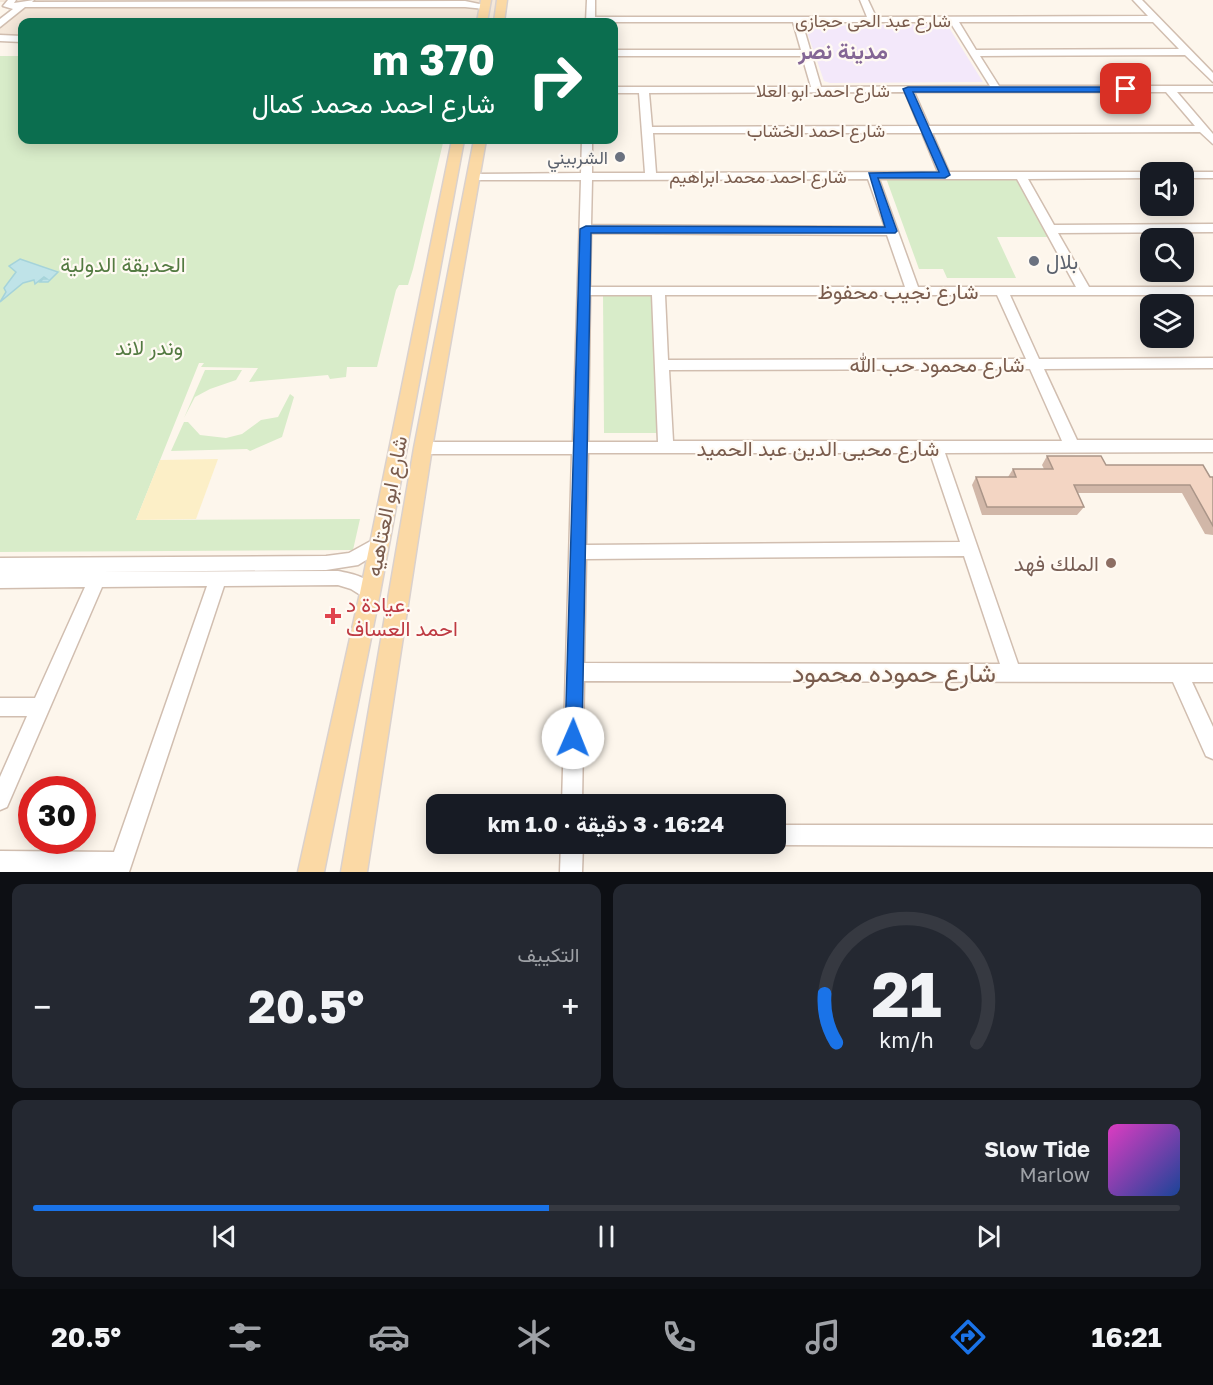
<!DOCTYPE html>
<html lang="ar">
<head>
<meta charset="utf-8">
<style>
  :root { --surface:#171b24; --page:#242831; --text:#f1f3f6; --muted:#9ea1a6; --line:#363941; --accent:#1a73e8 }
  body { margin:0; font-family:"Golos Text",Vazirmatn,sans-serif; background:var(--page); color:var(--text); direction:rtl; height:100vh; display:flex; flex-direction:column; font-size:22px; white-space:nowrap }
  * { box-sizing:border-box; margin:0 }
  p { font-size:20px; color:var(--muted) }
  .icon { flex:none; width:33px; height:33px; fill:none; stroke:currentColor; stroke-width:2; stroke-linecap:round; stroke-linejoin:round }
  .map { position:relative; height:872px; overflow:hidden; direction:ltr }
  .details { display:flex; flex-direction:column; gap:12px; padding:12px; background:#0d0f14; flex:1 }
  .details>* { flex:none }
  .guide { position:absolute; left:18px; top:18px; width:600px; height:126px; border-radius:12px; box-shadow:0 3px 15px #0003; direction:rtl; background:#0b6e4f; color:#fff; overflow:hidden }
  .fabs { position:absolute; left:1140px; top:162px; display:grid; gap:12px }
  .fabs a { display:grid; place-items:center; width:54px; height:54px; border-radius:12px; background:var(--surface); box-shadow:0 3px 15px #0003; font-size:30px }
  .speed { position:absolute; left:18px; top:776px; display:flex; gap:12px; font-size:30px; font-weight:700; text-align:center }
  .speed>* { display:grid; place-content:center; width:78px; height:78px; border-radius:50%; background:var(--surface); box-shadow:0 3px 15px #0003; line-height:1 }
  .speed .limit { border:9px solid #d22; background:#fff; color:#111 }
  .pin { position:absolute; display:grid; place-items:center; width:51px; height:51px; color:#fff; margin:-26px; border-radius:12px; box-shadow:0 3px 9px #0006 }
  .me { position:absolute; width:66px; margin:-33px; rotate:1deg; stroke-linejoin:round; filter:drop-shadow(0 0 4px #0008) }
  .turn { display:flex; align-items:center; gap:21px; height:126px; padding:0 24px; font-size:27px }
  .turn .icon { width:78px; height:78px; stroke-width:2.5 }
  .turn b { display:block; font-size:42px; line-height:51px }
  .big { font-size:45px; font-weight:700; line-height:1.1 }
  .details .card { flex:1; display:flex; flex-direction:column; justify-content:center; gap:9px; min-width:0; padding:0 21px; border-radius:12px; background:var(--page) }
  .details .dial { align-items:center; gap:0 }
  .dial svg { height:156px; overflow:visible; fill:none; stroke:var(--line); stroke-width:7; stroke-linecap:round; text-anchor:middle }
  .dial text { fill:var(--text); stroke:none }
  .song { display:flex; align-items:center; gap:18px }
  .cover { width:72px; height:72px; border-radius:9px; background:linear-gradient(135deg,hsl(310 70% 55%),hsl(220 70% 35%)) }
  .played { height:6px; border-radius:3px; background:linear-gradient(90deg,var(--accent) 45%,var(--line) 45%) }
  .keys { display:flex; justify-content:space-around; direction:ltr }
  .heat { display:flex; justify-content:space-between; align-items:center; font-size:33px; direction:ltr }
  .details .tiles { flex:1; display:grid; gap:12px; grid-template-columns:1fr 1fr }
  .card:last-child { grid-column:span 2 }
  .trip { position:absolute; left:426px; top:794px; width:360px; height:60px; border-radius:12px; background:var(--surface); box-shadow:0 3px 15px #0003; font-weight:700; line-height:60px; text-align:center; direction:rtl }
  .menu { display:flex; height:96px; justify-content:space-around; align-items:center; background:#090b0e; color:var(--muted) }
  .menu .icon { width:42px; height:42px }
  .menu .selected { color:var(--accent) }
  .menu b { font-size:27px; color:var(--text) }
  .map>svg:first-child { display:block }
</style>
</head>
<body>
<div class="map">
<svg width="1213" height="872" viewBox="0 0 1213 872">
  <rect width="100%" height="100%" fill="#fdf6ec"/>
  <polygon fill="#f5e8da" points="0,0 498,0 494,22 22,22 22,42 0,42 0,26 23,2 0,2"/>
  <polygon fill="#f3e8fa" points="943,24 948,26 983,82 830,83 824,81 805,26"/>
  <g fill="#d8ecc9">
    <polygon points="0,56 22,56 22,140 378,140 376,142 443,143 413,269 408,285 399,285 396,290 377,367 347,367 346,377 330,379 328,375 249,382 258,368 201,367 204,363 199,363 136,520 360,519 353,550 0,552"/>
    <polygon points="886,178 1018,178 1051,237 997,237 1016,278 947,278 943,269 919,269"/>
    <polygon points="603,294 656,295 666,433 604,433"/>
    <polygon points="205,370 242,370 236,380 210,389 195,397 184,418"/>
    <polygon points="290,394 294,397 282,437 250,451 247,449 171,451 184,422 188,422 200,435 226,438 242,434 261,420 278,417"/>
  </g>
  <polygon fill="#fcefc7" points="218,459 196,519 136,520 160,460"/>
  <polygon fill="#bfe3e8" stroke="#a5d3da" stroke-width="1.5" points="20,259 58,272 48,282 40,282 43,279 47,279 44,277 35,284 34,280 23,283 0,302 6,292 4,288 16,272 9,266"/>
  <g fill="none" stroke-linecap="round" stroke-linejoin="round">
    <g stroke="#d1beb0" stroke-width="3">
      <g id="minor">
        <polygon points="8,0 16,0 14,3 34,0 32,2 465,1 489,6 485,9 465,7 25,7 0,27 0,19 13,9 3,6"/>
        <path d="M587 0H595V17H867L860 0H868L876 17 1148 16 1133 0H1142L1213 73V82L1185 55 980 56 999 86H1213V92H1177L1213 134V144L1200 132 932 133 949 172H1153H1150V178L1028 179 1054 225 1213 224V232L1058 233 1089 287H1213V295H1010L1039 359 1213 358V368L1044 369 1077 440H1213V452L945 453 1018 664H1213V682H1192L1213 727V759L1206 756 1173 682 584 681 582 804H562L572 454H423L418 452 415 448 418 444 423 442H573L581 180H474L468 177 474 174 581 173 582 140H592V173H645L639 93H614V87H811L802 56H614V50H801L793 22H586ZM802 22H950L990 86 821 87ZM959 22H1153L1179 49 976 50ZM905 92 919 126 652 127 649 93ZM914 92H1166L1195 126H929ZM653 133H922L938 172 656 173ZM868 179 885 227 591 225 592 180ZM879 179H1017L1076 287H918ZM591 233 887 235 905 287H590ZM590 295H652L658 442H588ZM665 295H997L1026 359 668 360ZM1030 369 1062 441H673L669 370ZM588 453H930L960 542 586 545ZM964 556 1000 664 584 663 586 559Z"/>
        <polygon points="0,35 22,36 22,42 0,41"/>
        <polygon points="1181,172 1213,172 1213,178 1184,178 1184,172"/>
        <path d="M378 537 384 539 386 544 384 549 358 565 326 570 98 572 338 571C353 574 371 577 379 593L376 598 370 601 351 589 338 585 224 586 129 872H0V851L114 852 207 586 102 587 7 807 0 810V777L27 716H0V698H35L85 587 0 588V572H96H0V558L326 556 349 553Z"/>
        <polygon points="776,825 1213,825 1213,847 776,845 770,843 776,843"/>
        <polygon points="561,843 583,843 582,872 560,872"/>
      </g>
    </g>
    <g stroke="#dad1cd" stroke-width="3">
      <g id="major">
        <polygon points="481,0 491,0 487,22 477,22"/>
        <polygon points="497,0 507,0 504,22 494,22"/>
        <polygon points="452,140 464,140 380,593 324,872 298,872 360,593"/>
        <polygon points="474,140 486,140 432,448 367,872 341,872 414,448"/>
      </g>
    </g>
    <use href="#minor" fill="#fff" fill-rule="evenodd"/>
    <use href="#major" fill="#fbd9a5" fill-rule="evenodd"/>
  </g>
  <polygon fill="#d1b7a8" points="1047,456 1106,465 1213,477 1213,535 1205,534 1182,493 1077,493 1084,507 1077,515 982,515 972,485 976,477 1008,477 1013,469 1044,469 1042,465"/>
  <polygon fill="#f3d5c3" stroke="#aa9588" stroke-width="1.5" points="1047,456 1101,456 1106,465 1203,465 1210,477 1213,477 1213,526 1190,485 1074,485 1084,507 987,507 976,477 1016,477 1013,469 1053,469"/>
  <polygon fill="#1a73e8" stroke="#114b97" stroke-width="1.5" points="908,87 1126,87 1131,89 1126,92 913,92 950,175 945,178 878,178 897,231 895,233 591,233 582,738 580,744 573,747 567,744 565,738 580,229 586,226 885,227 869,173 939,172 903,89"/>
  <g fill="#6b7280" stroke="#fffaf3" stroke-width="2">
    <circle cx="620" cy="157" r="6"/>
    <circle cx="1034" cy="261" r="6"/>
  </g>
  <circle fill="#8d6e63" stroke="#fffaf3" stroke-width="2" cx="1111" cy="563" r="6"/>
  <path fill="#e0444e" stroke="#fffaf3" stroke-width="2" d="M330 607h6v6h6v6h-6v6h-6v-6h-6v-6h6z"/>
  <g text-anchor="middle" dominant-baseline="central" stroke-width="4.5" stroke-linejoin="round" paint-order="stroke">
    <g font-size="18" fill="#7a5c4d" stroke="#fffaf3">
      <text x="873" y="20">شارع عبد الحى حجازى</text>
      <text x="823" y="90">شارع احمد ابو العلا</text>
      <text x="816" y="130">شارع احمد الخشاب</text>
      <text x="758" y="176">شارع احمد محمد ابراهيم</text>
    </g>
    <g font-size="18" fill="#5b616d" stroke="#fffaf3" text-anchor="end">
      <text x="608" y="157">الشربيني</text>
    </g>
    <g font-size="21" fill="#5b616d" stroke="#fffaf3" text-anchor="start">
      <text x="1046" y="261">بلال</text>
    </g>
    <g font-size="21" fill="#537a41" stroke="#fffaf3">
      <text x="123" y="264">الحديقة الدولية</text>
      <text x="149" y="347">وندر لاند</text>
    </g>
    <g font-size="21" fill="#7a5c4d" stroke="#fffaf3">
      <text x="898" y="291">شارع نجيب محفوظ</text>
      <text x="937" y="364">شارع محمود حب الله</text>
      <text x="818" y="448">شارع محيى الدين عبد الحميد</text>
      <text transform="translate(386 506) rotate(-79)">شارع ابو العتاهيه</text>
    </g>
    <g font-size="21" fill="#785e54" stroke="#fffaf3" text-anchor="end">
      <text x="1099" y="563">الملك فهد</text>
    </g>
    <g font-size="21" fill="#be3a42" stroke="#fffaf3" text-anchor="start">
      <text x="346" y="604">عيادة د.<tspan x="346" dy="24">احمد العساف</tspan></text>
    </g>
    <g font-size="22" font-weight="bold" fill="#846695" stroke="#fffaf3">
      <text x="843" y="50">مدينة نصر</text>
    </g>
    <g font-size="26" fill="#7a5c4d" stroke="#fffaf3">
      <text x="894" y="672">شارع حموده محمود</text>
    </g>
  </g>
</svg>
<div class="fabs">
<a><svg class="icon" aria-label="sound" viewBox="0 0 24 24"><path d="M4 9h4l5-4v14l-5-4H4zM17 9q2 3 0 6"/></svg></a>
<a><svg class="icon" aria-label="search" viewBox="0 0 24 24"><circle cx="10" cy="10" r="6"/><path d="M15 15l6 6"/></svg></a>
<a><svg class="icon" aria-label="layers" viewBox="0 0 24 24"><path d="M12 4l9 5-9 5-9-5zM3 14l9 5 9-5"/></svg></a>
</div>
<div class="speed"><div class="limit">30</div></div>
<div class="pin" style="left:1126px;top:89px;background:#d93025"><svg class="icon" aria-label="arrive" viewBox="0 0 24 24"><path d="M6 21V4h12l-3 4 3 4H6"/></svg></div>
<svg class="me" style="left:573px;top:738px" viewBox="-20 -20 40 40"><circle r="19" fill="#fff"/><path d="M0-13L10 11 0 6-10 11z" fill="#1a73e8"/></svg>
<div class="trip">16:24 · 3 دقيقة · 1.0 km</div>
<div class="guide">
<div class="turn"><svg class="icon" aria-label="right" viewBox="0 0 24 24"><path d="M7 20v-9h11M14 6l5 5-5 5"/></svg><div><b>370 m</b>شارع احمد محمد كمال</div></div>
</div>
</div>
<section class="details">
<div class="tiles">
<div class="card dial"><svg viewBox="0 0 100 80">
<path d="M14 69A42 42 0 1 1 86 69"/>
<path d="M14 69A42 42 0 0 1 8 44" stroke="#1a73e8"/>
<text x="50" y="56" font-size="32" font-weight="700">21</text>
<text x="50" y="72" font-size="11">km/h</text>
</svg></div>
<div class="card"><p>التكييف</p>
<div class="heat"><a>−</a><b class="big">20.5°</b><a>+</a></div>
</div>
<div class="card">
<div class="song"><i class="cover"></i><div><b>Slow Tide</b><p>Marlow</p></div></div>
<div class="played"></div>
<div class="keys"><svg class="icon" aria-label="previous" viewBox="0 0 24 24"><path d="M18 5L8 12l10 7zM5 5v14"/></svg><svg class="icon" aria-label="pause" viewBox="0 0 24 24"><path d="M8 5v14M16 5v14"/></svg><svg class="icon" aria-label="next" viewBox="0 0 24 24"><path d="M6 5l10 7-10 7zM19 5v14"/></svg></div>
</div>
</div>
</section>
<nav class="menu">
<b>16:21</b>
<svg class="icon selected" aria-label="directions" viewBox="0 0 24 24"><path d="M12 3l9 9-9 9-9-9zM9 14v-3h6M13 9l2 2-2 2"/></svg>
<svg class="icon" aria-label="music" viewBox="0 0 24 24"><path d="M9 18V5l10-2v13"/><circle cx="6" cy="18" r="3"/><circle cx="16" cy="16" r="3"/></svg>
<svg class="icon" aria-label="phone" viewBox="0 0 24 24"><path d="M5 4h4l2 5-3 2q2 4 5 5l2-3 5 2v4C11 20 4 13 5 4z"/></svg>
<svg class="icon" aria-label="climate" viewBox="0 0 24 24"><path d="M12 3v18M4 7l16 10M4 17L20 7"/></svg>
<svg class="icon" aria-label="car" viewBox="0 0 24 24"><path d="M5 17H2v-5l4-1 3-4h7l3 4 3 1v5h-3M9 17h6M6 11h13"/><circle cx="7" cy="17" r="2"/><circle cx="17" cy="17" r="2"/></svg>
<svg class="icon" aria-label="filters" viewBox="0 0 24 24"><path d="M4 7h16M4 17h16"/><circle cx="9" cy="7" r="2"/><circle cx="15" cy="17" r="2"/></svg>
<b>20.5°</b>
</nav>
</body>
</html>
